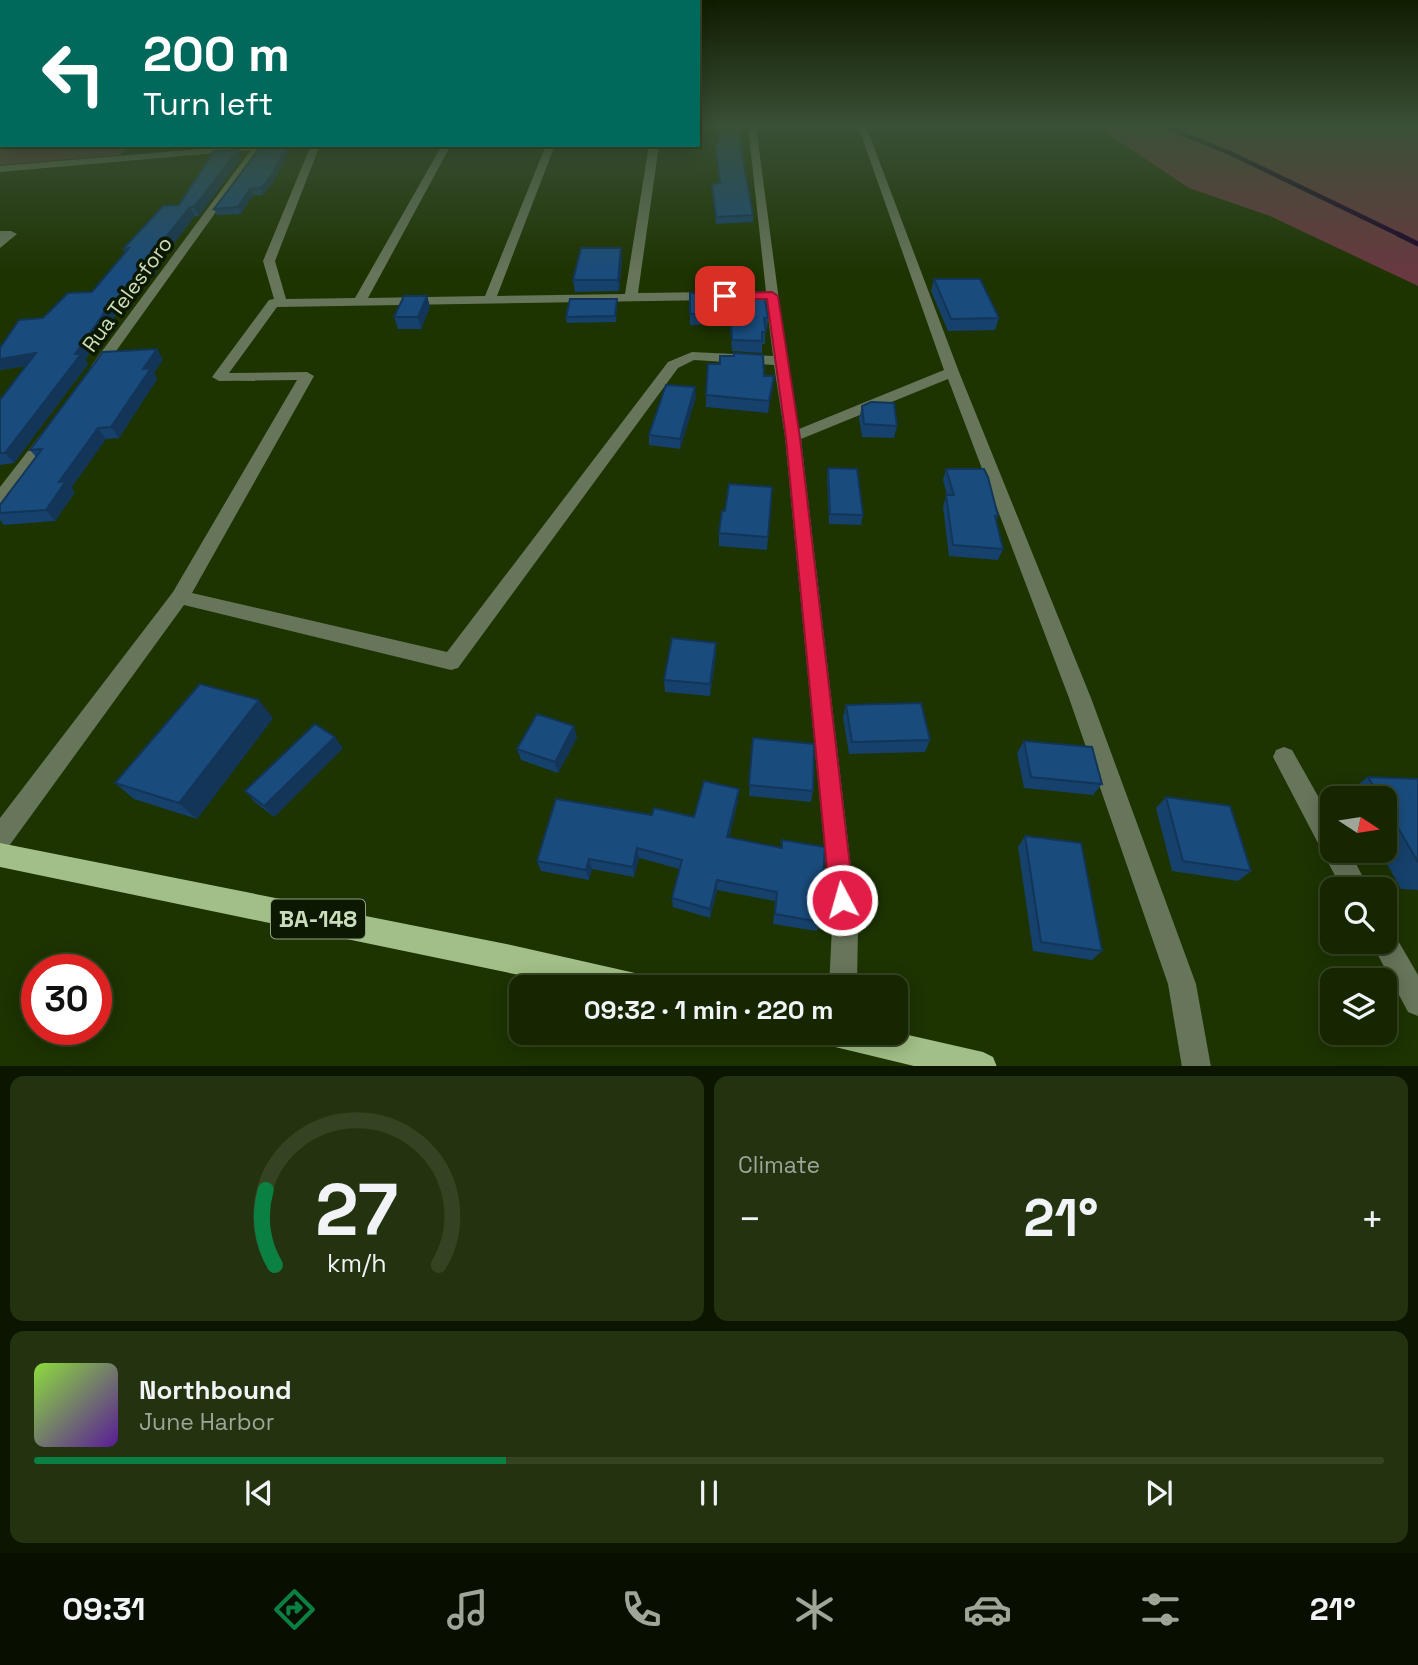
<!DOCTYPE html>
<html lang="en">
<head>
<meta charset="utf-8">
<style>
  :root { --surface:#162600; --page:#23320f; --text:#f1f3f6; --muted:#9ea599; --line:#354322; --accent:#0b8043 }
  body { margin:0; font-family:"Space Grotesk",sans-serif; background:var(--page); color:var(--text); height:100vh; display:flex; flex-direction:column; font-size:26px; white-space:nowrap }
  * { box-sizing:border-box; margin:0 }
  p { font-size:23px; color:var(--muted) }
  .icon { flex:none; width:38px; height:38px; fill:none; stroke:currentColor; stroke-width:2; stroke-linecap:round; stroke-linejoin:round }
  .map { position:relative; height:1066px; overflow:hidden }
  .sheet { display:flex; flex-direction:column; gap:10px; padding:10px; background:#0c1500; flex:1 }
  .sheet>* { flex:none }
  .guide { position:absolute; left:0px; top:0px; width:700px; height:147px; box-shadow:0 4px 18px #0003,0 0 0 2px var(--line); background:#00695c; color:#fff; overflow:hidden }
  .needle { width:46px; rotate:102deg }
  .buttons { position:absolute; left:1320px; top:786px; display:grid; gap:14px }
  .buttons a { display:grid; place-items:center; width:77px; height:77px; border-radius:14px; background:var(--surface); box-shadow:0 4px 18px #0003,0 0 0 2px var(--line); font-size:35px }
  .speed { position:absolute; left:21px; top:954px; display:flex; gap:14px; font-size:35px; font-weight:700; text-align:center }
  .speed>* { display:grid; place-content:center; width:91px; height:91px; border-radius:50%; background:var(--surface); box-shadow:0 4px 18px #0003,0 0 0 2px var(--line); line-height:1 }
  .speed .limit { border:10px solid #d22; background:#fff; color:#111 }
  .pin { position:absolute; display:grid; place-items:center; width:60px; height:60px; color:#fff; margin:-30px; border-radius:14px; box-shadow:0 4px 10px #0006 }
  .me { position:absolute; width:77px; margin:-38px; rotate:354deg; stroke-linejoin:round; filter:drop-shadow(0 0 5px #0008) }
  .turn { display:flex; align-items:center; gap:24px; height:147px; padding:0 28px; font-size:32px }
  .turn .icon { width:91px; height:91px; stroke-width:2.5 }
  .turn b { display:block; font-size:49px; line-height:60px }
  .big { font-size:52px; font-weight:800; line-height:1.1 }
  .sheet .card { flex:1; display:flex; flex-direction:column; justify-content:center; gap:10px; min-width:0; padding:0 24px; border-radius:14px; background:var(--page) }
  .sheet .dial { align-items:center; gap:0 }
  .dial svg { height:182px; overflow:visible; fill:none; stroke:var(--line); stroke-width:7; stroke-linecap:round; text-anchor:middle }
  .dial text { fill:var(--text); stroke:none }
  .song { display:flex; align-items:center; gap:21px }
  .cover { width:84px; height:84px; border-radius:10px; background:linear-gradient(135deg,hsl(90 70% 55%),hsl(270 70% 35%)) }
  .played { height:7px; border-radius:4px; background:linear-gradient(90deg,var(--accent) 35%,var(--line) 35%) }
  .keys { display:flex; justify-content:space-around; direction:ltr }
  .heat { display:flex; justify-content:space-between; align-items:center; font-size:38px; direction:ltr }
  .sheet .tiles { flex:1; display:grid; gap:10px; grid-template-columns:1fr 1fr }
  .card:last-child { grid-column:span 2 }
  .trip { position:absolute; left:509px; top:975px; width:399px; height:70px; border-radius:14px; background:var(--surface); box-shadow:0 4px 18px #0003,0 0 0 2px var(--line); font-weight:800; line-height:70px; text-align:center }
  .dock { display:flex; height:112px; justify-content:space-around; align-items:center; background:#090f00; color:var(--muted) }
  .dock .icon { width:49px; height:49px }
  .dock .active { color:var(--accent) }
  .dock b { font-size:32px; color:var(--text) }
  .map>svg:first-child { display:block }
</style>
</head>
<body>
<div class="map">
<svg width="1418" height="1067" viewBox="0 0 1418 1067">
  <rect width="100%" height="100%" fill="#1d3300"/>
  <g fill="#693840">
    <polygon points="0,126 2,145 130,145 120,155 0,165"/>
    <polygon points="1096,126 1418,126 1418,286 1270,216 1189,188"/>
  </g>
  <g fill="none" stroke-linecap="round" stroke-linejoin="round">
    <polyline stroke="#1b022a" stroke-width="4.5" points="1163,126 1230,153 1402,236"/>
    <polyline stroke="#1b022a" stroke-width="5" points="1398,234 1418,244"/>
    <g fill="#67755a" fill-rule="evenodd">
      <polygon points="748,126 756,126 787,361 799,429 944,370 858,126 866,126 959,372 1091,698 1196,984 1211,1067 1182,1067 1168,984 1069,698 948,379 801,439 858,927 857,987 829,987 832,927 785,437 774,365 694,360 678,368 458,668 451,670 184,605 9,846 0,850 0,818 173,592 297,380 219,381 212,377 269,300 274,299 263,261 311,145 320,145 275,261 286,299 355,298 442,145 451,145 368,298 485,296 546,145 555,145 497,296 625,294 649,145 659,145 638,293 713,292 719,296 713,300 277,307 229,373 307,372 314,376 192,593 447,652 668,362 692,352 773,356 766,300 741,300 735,296 741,292 766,292"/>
      <polygon points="247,145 264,145 101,372 91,372 91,366 251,150 0,172 0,166"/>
      <polygon points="0,231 11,231 17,234 0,248"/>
      <polygon points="46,432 54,437 6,503 0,505 0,487 41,434"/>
      <polygon points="1284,747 1292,750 1332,821 1332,850 1349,850 1369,889 1342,889 1273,757 1276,750"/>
      <polygon points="1384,928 1393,932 1418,975 1418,1016 1408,1012 1371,942 1384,942"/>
    </g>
    <g fill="#a1bf86" fill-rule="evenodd">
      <polygon points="0,843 511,945 635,973 645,977 649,987 577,987 0,867"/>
      <polygon points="817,1032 895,1032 983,1052 993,1057 997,1067 918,1067 831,1046 821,1042"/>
    </g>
  </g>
  <g fill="#16416c">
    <polygon points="715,143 753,215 753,222 716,224 712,191 712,184 719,183"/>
    <polygon points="262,145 274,181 263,195 253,195 241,214 217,215 214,209"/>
    <polygon points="619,145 647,145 646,147 619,148"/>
    <polygon points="238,150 241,158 199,216 195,216 154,268 157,272 120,312 117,313 85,360 88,364 14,463 0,465 0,400 26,366 0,370 0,348 43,318 92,292 126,253 123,249 179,205"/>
    <polygon points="622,259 619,291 575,292 573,280"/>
    <polygon points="934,279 999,318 995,330 948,331 931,291"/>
    <polygon points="690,293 768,318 767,329 765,329 765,344 762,344 762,353 732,351 730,324 690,325"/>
    <polygon points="427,296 430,307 421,329 398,329 394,317"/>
    <polygon points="617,299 616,322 567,323 566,317"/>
    <polygon points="163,359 154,373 157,379 119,438 106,439 71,488 75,492 55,521 4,525 0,520 0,513 36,457 30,450"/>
    <polygon points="764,376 774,376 768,413 706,407 706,395"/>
    <polygon points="696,397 680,449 649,445 649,435"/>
    <polygon points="862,406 897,426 894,438 862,437 859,418"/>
    <polygon points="828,468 863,515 861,525 829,524 827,478"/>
    <polygon points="946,469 998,516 996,520 1003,549 998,560 949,556 943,506 947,495 943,480"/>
    <polygon points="772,487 767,550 719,546 719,533 725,511"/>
    <polygon points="716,643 716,655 710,696 665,692 664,680"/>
    <polygon points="846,705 930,740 925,752 849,754 843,717"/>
    <polygon points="273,718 197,819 134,799 115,783"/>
    <polygon points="574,726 577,738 558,773 521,760 517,749"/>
    <polygon points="753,738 813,791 811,802 749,796"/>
    <polygon points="1024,741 1102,784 1093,795 1024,788 1017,753"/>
    <polygon points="343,748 274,817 255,802 245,791"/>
    <polygon points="1368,777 1418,779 1418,890 1401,889 1379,850 1384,850 1384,798 1350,798 1347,793"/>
    <polygon points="739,789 738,800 729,838 820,922 817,931 773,924 775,901 717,890 710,918 673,907 672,898 680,869 639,858 634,877 592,869 589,880 541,871 537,861 652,815 694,817"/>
    <polygon points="1166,797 1251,871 1238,881 1172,871 1156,808"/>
    <polygon points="1025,836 1102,951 1092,960 1033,951 1018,847"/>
  </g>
  <g fill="#123558">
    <polygon points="287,145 292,145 274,181 263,195 261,188"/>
    <polygon points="238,150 241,158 199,216 194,207"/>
    <polygon points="250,189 253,195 241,214 238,207"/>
    <polygon points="190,207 195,216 154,268 157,272 120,312 114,302"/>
    <polygon points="621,248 622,259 619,291 618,280"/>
    <polygon points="427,296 430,307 421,329 418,317"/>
    <polygon points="111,303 117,313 85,360 88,364 14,463 5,453"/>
    <polygon points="157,349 163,359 154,373 157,379 119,438 111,427 143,369"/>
    <polygon points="36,353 44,363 0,370 0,359"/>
    <polygon points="774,376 773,388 768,413 769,401"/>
    <polygon points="695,387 696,397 680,449 680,439"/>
    <polygon points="98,428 106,439 71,488 75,492 55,521 46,510 59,482"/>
    <polygon points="716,643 716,655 710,696 710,684"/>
    <polygon points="259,700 273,718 197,819 179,803"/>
    <polygon points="574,726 577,738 558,773 555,762"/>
    <polygon points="335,737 343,748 274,817 264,806"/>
    <polygon points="739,789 738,800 727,848 727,837"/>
    <polygon points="637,848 639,858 634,877 633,867"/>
    <polygon points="589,859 592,869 589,880 586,870"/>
    <polygon points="717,880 717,890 710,918 710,909"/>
  </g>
  <g fill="#194c7d" stroke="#123558" stroke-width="2">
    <polygon points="718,126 737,126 753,215 716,217 712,184 720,183 715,143 719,143"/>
    <polygon points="262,145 287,145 272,175 261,188 250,189 238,207 214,209"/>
    <polygon points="238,150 194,207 190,207 145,263 151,262 114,302 111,303 75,354 81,354 5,453 0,453 0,400 36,353 0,359 0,348 19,320 43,318 68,293 92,292 129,248 123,249 163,206 179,205 214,151"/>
    <polygon points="581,248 621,248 618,280 573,280"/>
    <polygon points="934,279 980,279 999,318 951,319"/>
    <polygon points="764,292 768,318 764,318 766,332 762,332 762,341 732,340 730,313 690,314 690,293"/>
    <polygon points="404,296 427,296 418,317 394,317"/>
    <polygon points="570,299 617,299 615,316 566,317"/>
    <polygon points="157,349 143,369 151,368 111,427 98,428 59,482 66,481 46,510 0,513 0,505 42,449 30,450 103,352"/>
    <polygon points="734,353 763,355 764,376 774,376 769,401 706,395 708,364 720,364 720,356 734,356"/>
    <polygon points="666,385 695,387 680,439 649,435"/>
    <polygon points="871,402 894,403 897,426 864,424 862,406"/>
    <polygon points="828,468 857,469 863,515 830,514"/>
    <polygon points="946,469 984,469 988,477 998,516 995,516 1003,549 953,545 946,495 954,495"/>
    <polygon points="729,484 772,487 768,537 719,533 722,511 725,511"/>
    <polygon points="672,638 716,643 710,684 664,680"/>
    <polygon points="200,684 259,700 179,803 115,783"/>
    <polygon points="921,703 930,740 852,742 846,705"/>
    <polygon points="537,714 574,726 555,762 517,749"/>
    <polygon points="315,724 335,737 264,806 245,791"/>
    <polygon points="753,738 814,744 813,791 749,785"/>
    <polygon points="1024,741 1092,747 1102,784 1031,777"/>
    <polygon points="1368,777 1418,779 1418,862 1384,804 1384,798 1381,798"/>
    <polygon points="704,781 739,789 727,837 782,848 782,840 825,847 820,922 775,914 777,892 717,880 710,909 672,898 682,860 637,848 633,867 589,859 586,870 537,861 556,799 652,815 654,808 694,817"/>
    <polygon points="1166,797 1230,806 1251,871 1183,861"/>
    <polygon points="1025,836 1081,843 1102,951 1041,942"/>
  </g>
  <linearGradient id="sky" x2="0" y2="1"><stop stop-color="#101c00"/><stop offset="0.46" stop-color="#3a5037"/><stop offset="1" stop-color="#3a5037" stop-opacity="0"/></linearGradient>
  <rect width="1418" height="275" fill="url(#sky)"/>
  <polygon fill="#e11d48" stroke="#92132f" stroke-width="2" points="772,292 778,296 800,438 854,900 850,908 842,912 834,908 830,900 786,438 767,299 725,299 719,296 725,293"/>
  <g text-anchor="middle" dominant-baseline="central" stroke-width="7" stroke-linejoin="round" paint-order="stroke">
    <g font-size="21" fill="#caddbb" stroke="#0c1801">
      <text transform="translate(127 294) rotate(-54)">Rua Telesforo</text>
    </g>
    <rect fill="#0c1801" stroke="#91a283" stroke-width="2" x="271" y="899.5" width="94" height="39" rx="5"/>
    <g font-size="23" font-weight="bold" fill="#caddbb">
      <text x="318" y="919">BA-148</text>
    </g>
  </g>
</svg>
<div class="buttons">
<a><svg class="needle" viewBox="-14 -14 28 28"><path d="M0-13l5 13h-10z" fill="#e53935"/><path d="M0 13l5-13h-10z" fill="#9ea599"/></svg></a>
<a><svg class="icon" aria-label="search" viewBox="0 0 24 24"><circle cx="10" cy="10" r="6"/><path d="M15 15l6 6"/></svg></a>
<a><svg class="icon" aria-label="layers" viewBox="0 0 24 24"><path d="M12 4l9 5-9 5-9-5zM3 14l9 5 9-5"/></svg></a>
</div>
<div class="speed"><div class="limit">30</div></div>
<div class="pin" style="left:725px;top:296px;background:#d93025"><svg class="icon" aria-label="arrive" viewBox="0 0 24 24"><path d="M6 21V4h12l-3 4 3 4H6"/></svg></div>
<svg class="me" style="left:842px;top:900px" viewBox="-20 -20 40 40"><circle r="17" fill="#e11d48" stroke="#fff" stroke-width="3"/><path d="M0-11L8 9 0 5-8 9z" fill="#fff"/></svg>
<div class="trip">09:32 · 1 min · 220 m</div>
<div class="guide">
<div class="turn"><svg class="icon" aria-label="left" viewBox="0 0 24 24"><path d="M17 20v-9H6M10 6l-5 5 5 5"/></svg><div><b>200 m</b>Turn left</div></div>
</div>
</div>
<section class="sheet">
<div class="tiles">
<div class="card dial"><svg viewBox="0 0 100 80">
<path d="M14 69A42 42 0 1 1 86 69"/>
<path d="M14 69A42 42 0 0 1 10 36" stroke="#0b8043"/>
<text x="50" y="56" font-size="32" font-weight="700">27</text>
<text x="50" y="72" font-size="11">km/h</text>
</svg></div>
<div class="card"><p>Climate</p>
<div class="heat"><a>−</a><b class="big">21°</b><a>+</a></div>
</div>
<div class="card">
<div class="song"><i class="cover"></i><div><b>Northbound</b><p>June Harbor</p></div></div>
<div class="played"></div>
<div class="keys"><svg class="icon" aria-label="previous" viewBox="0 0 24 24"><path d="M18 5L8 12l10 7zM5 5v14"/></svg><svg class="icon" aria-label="pause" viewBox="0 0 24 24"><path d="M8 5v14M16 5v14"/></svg><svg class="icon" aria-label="next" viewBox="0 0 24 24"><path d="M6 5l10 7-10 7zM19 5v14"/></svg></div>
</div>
</div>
</section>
<nav class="dock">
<b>09:31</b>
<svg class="icon active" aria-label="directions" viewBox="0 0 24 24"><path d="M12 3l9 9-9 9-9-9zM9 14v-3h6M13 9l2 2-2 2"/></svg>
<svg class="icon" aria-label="music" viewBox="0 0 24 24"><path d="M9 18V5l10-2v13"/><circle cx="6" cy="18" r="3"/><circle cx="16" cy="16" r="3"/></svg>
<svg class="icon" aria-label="phone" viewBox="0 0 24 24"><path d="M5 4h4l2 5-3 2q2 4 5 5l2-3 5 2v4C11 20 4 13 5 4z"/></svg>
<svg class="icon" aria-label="climate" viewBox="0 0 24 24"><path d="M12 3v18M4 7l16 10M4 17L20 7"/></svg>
<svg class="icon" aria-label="car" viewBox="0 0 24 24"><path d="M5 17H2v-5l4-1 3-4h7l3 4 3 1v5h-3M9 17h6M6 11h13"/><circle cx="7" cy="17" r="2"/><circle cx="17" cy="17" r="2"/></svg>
<svg class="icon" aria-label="filters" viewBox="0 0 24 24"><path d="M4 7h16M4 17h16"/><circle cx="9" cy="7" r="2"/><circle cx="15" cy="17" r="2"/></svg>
<b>21°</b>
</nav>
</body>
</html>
